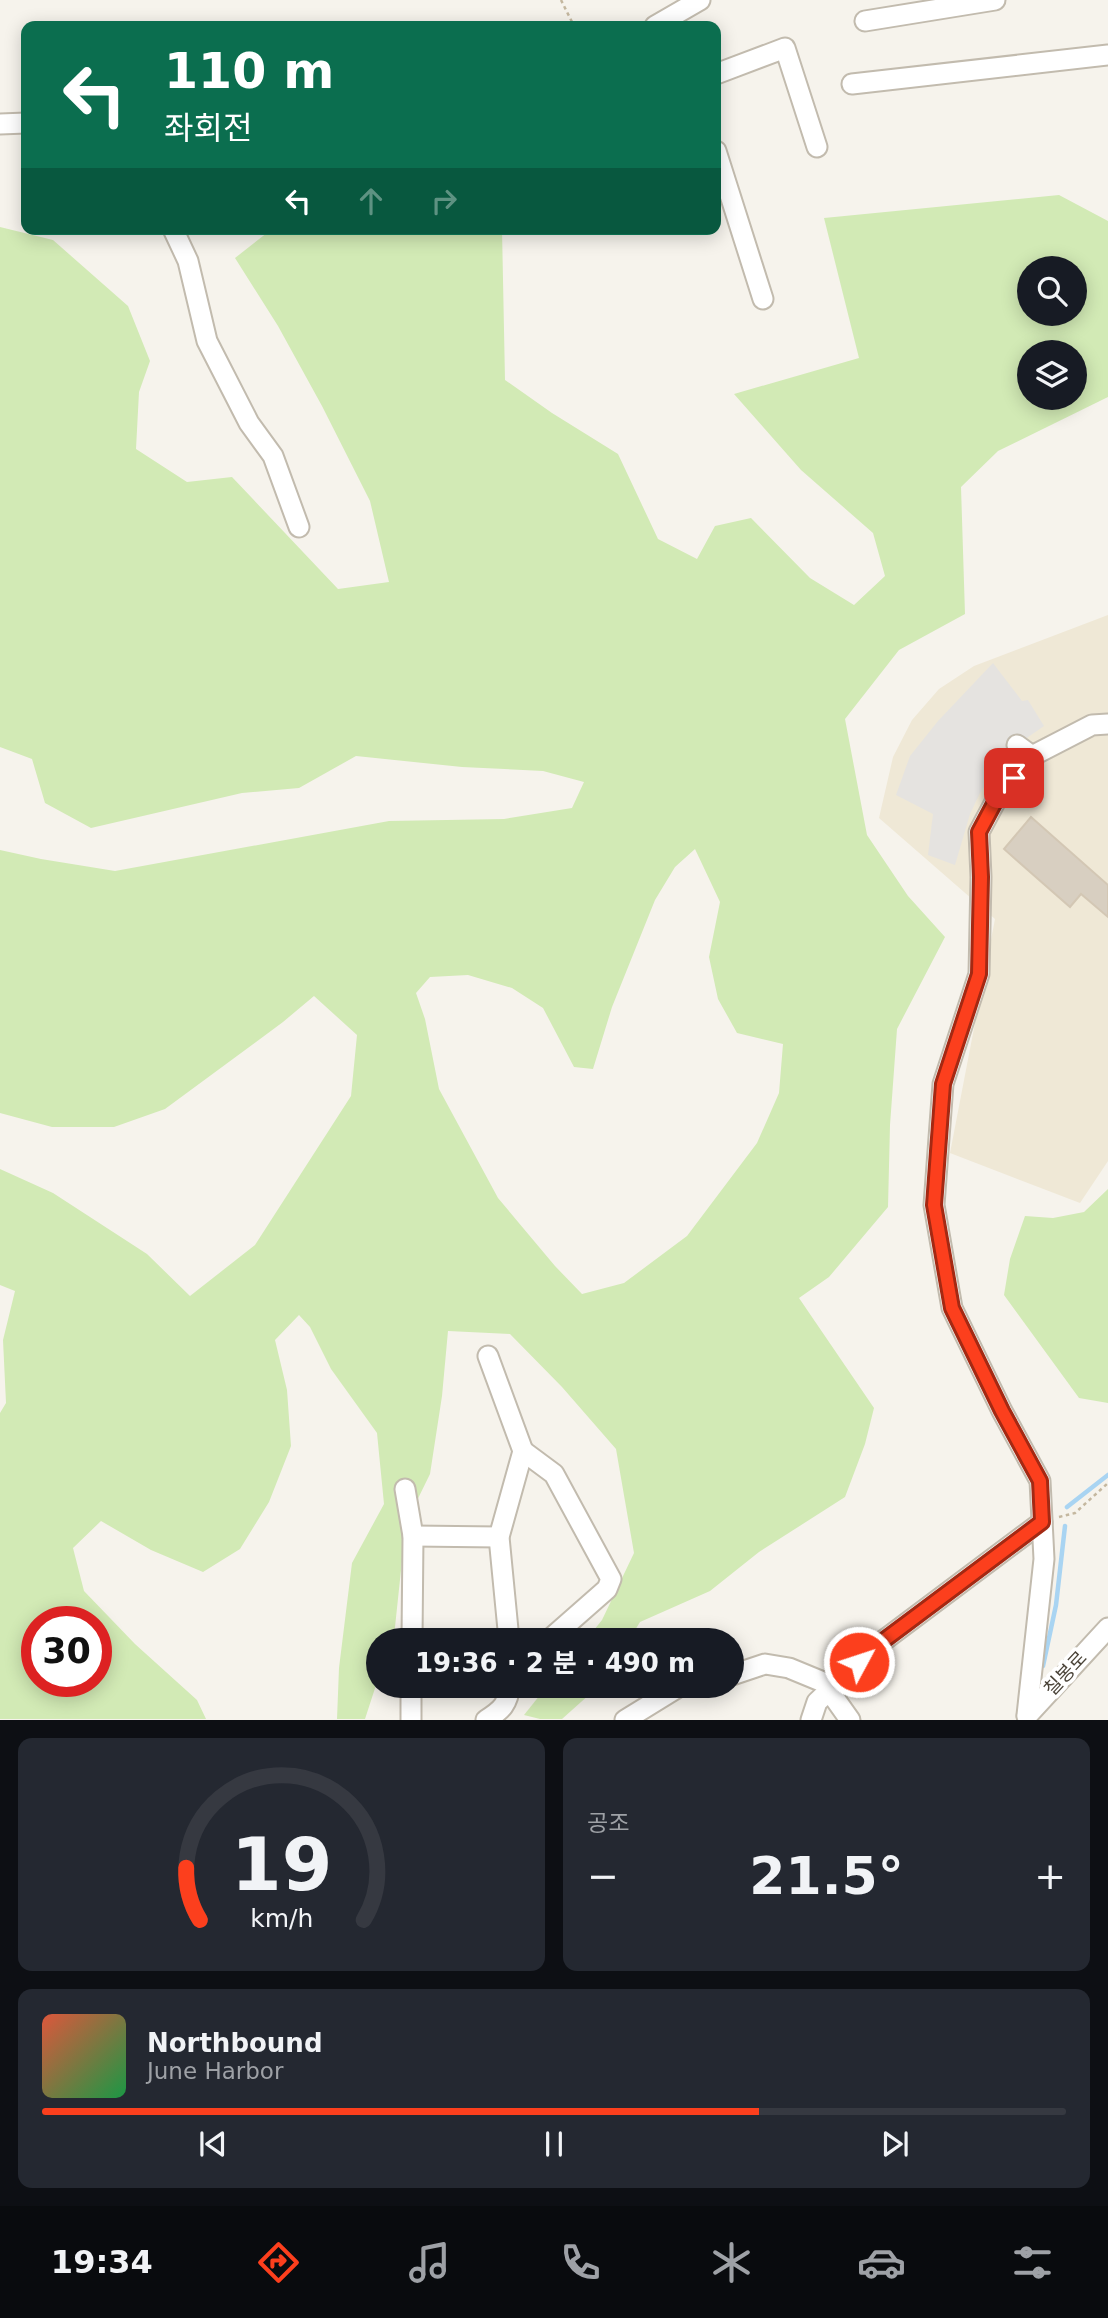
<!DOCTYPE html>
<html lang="ko">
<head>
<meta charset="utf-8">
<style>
  :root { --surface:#171b24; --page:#242831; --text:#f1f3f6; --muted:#9ea1a6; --line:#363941; --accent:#fc3f1d }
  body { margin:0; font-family:"DejaVu Sans","Noto Sans KR",sans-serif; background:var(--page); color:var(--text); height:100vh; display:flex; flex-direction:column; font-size:26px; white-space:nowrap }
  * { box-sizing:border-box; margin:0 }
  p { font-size:23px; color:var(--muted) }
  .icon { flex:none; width:38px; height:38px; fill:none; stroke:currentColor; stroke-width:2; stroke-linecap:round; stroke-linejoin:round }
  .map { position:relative; height:1720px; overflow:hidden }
  .side { display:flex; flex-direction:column; gap:18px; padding:18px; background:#0d0f14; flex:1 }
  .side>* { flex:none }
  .guide { position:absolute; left:21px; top:21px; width:700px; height:214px; border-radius:14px; box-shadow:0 4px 18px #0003; background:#0b6e4f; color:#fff; overflow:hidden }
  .fabs { position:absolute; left:1017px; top:256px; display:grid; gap:14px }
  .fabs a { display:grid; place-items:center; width:70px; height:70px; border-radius:50%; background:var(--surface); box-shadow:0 4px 18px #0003; font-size:35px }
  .speed { position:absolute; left:21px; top:1606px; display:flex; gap:14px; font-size:35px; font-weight:700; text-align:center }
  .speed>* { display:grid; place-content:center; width:91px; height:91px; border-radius:50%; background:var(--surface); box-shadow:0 4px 18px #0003; line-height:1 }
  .speed .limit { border:10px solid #d22; background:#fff; color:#111 }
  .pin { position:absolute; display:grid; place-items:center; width:60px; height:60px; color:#fff; margin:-30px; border-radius:14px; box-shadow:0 4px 10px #0006 }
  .me { position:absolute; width:77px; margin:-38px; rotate:50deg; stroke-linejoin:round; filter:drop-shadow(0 0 5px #0008) }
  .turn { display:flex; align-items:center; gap:24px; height:147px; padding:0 28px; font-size:32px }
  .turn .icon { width:91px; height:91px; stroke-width:2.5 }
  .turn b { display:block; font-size:49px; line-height:60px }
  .lanes { display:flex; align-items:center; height:66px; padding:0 28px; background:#0003; justify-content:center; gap:35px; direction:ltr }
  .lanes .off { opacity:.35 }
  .big { font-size:52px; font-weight:700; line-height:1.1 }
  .side .widget { flex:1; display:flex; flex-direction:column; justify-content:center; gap:10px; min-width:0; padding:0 24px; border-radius:14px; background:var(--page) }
  .side .dial { align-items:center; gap:0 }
  .dial svg { height:182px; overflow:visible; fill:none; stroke:var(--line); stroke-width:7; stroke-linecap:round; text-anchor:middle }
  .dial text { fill:var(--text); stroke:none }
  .song { display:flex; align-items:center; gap:21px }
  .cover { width:84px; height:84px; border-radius:10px; background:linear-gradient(135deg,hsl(10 70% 55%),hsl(140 70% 35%)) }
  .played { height:7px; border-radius:4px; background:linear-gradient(90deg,var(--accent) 70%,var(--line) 70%) }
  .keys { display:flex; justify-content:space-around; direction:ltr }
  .heat { display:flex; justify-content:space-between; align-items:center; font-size:38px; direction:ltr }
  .side .tiles { flex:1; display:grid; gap:18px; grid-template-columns:1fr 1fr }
  .widget:last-child { grid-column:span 2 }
  .trip { position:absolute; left:366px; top:1628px; width:378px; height:70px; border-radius:35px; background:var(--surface); box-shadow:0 4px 18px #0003; font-weight:700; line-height:70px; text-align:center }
  .menu { display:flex; height:112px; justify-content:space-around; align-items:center; background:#090b0e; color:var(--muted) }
  .menu .icon { width:49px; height:49px }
  .menu .active { color:var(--accent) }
  .menu b { font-size:32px; color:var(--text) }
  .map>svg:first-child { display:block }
</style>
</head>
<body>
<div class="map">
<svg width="1108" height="1720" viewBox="0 0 1108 1720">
  <rect width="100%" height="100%" fill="#f6f3ec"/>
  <polygon fill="#efe8d6" points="1108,615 1108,1161 1080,1203 950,1153 995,919 879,818 893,757 912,720 939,689 974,666"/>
  <g fill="#d2eab5" fill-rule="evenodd">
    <path d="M1059 195 1108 221V397L998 451 961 487 965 614 899 650 845 719 867 835 908 896 945 937 897 1029 890 1125 888 1207 829 1277 799 1298 874 1408 865 1444 845 1497 759 1552 710 1591 640 1622 629 1640H586L602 1620 634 1553 616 1449 562 1387 510 1334 448 1331 442 1396 430 1474 406 1523 395 1627 391 1640H378V1679L365 1719H337L339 1668 352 1563 384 1504 377 1433 331 1369 310 1327 299 1315 275 1340 287 1390 291 1446 269 1502 240 1549 203 1572 151 1550 101 1521 73 1548 84 1591 135 1644 197 1700 206 1719H0V1413L6 1403 3 1340 15 1291 0 1285V1169L53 1193 147 1254 190 1296 255 1245 351 1096 357 1035 314 996 283 1022 165 1109 114 1127H52L0 1113V850L41 859 115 871 389 821 504 819 572 808 584 782 543 771 462 767 356 756 299 788 242 793 91 828 45 803 32 759 0 747V227L53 240 128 306 150 361 139 392 136 449 187 482 232 477 338 589 389 582 370 501 322 406 278 326 235 258 272 229H502L505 380 552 413 618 454 658 539 697 559 715 526 751 518 810 578 854 605 885 576 873 533 801 470 734 394 859 358 824 218ZM1029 268H1074V313H1029ZM1029 352H1074V397H1029ZM695 849 720 902 709 957 718 999 737 1033 783 1044 779 1093 757 1143 687 1236 624 1283 582 1294 555 1266 498 1198 439 1089 425 1019 416 993 430 977 468 975 512 988 543 1008 574 1067 593 1069 612 1007 655 900 675 867ZM37 1622H96V1682H37Z"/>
    <polygon points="1108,1189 1108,1403 1079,1398 1004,1295 1010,1259 1025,1216 1053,1218 1084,1212"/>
    <polygon points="548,1685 600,1685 562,1719 540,1719 524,1715"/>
  </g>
  <polygon fill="#e5e3e0" points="993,663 1022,701 1028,700 1044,726 1014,747 998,764 980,793 970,814 955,865 928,855 933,814 896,795 910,756 938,721"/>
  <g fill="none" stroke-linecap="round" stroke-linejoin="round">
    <g stroke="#a9d4f2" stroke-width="4.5">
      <polyline points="1067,1507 1108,1475"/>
      <polyline points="1043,1666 1056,1605 1065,1526"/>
    </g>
  </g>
  <polygon fill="#d8cfc1" stroke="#d3c7b4" stroke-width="2" points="1031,817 1108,885 1108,917 1081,894 1070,907 1004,849"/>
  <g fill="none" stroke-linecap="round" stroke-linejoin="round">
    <g stroke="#c2bbae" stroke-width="23">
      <g id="minor">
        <polyline points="865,21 995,0"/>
        <polyline points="655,26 700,0"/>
        <polyline points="716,74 785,48 817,147"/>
        <polyline points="852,84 1108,55"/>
        <polyline points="0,124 26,123"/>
        <polyline points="716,151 763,299"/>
        <polyline points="173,229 188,261 207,341 249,423 273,456 299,527"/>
        <polyline points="1017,745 1032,756"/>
        <polyline points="488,1356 523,1451 499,1537 509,1640"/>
        <polyline points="523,1451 554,1474 611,1579 607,1589 549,1640"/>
        <polyline points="405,1489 413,1536 412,1640"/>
        <polyline points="413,1536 499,1537"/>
        <polyline points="732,1675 765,1664 789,1668 823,1682 850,1720"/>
        <polyline points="1027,1715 1044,1559 1040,1481 1002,1411 952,1308 934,1205 943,1084 979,974 981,877 979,832 995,802 1032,756 1092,725 1108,724"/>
        <polyline points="1027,1716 1108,1628"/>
        <polyline points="411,1720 411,1685"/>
        <path d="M486 1720C502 1710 508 1704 510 1685"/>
        <polyline points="625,1720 682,1685"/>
        <polyline points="811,1720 817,1702 875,1647 1042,1522"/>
      </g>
    </g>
    <g stroke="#c4b79f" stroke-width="2.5" stroke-dasharray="3.5 3.5" stroke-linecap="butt">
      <polyline points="561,0 574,26"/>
      <polyline points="1059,1517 1075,1513 1108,1483"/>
    </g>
    <use href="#minor" stroke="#fff" stroke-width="19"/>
  </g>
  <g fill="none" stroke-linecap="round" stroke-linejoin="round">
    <g stroke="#a42913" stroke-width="18">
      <polyline id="route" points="859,1662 875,1647 1042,1522 1040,1481 1002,1411 952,1308 934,1205 943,1084 979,974 981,877 979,832 995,802 1014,778"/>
    </g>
    <use href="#route" stroke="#fc3f1d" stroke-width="12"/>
  </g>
  <g text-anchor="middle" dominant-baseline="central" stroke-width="7" stroke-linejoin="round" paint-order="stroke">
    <g font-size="19" fill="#4b4439" stroke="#fff">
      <text transform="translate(1065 1673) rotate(-47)">칠봉로</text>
    </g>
  </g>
</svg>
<div class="fabs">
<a><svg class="icon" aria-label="search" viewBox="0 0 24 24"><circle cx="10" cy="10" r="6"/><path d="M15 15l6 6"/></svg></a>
<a><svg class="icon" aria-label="layers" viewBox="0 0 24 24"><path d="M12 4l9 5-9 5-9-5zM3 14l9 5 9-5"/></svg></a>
</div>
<div class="speed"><div class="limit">30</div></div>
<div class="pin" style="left:1014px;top:778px;background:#d93025"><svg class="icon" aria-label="arrive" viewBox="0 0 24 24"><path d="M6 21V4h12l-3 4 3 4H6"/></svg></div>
<svg class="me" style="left:859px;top:1662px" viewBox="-20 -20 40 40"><circle r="17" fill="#fc3f1d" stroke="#fff" stroke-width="3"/><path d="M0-11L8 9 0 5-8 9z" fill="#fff"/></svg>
<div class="trip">19:36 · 2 분 · 490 m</div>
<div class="guide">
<div class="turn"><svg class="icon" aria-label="left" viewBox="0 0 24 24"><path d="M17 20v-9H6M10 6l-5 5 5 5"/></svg><div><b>110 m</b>좌회전</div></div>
<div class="lanes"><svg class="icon" aria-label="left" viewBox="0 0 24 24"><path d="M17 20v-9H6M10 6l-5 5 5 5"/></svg><svg class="icon off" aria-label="ahead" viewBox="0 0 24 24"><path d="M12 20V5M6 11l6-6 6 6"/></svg><svg class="icon off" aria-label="right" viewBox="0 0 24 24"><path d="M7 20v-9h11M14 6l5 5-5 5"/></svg></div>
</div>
</div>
<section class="side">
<div class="tiles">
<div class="widget dial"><svg viewBox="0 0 100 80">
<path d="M14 69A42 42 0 1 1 86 69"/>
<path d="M14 69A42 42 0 0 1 8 46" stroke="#fc3f1d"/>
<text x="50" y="56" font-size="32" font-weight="700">19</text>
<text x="50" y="72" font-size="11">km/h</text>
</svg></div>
<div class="widget"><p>공조</p>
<div class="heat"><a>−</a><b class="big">21.5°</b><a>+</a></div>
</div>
<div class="widget">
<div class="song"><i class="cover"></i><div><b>Northbound</b><p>June Harbor</p></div></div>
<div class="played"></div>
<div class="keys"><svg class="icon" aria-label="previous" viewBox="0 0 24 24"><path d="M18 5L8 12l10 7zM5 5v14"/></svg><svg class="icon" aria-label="pause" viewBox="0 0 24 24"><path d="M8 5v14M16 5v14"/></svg><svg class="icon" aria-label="next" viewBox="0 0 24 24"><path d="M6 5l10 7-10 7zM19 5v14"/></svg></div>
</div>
</div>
</section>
<nav class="menu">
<b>19:34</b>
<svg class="icon active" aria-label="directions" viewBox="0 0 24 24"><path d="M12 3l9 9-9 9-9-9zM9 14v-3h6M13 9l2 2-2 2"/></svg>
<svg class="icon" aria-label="music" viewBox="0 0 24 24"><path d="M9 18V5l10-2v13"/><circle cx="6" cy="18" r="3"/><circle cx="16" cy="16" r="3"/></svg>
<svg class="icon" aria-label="phone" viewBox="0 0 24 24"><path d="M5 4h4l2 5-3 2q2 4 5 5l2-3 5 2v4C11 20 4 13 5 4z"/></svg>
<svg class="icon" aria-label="climate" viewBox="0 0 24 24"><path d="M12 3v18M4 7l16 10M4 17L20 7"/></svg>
<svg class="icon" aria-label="car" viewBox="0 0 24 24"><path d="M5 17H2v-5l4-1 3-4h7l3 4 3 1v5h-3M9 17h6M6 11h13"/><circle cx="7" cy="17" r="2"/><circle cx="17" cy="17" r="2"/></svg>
<svg class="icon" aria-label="filters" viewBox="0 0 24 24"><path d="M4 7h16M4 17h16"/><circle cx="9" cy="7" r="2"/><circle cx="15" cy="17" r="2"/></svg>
</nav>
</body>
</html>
